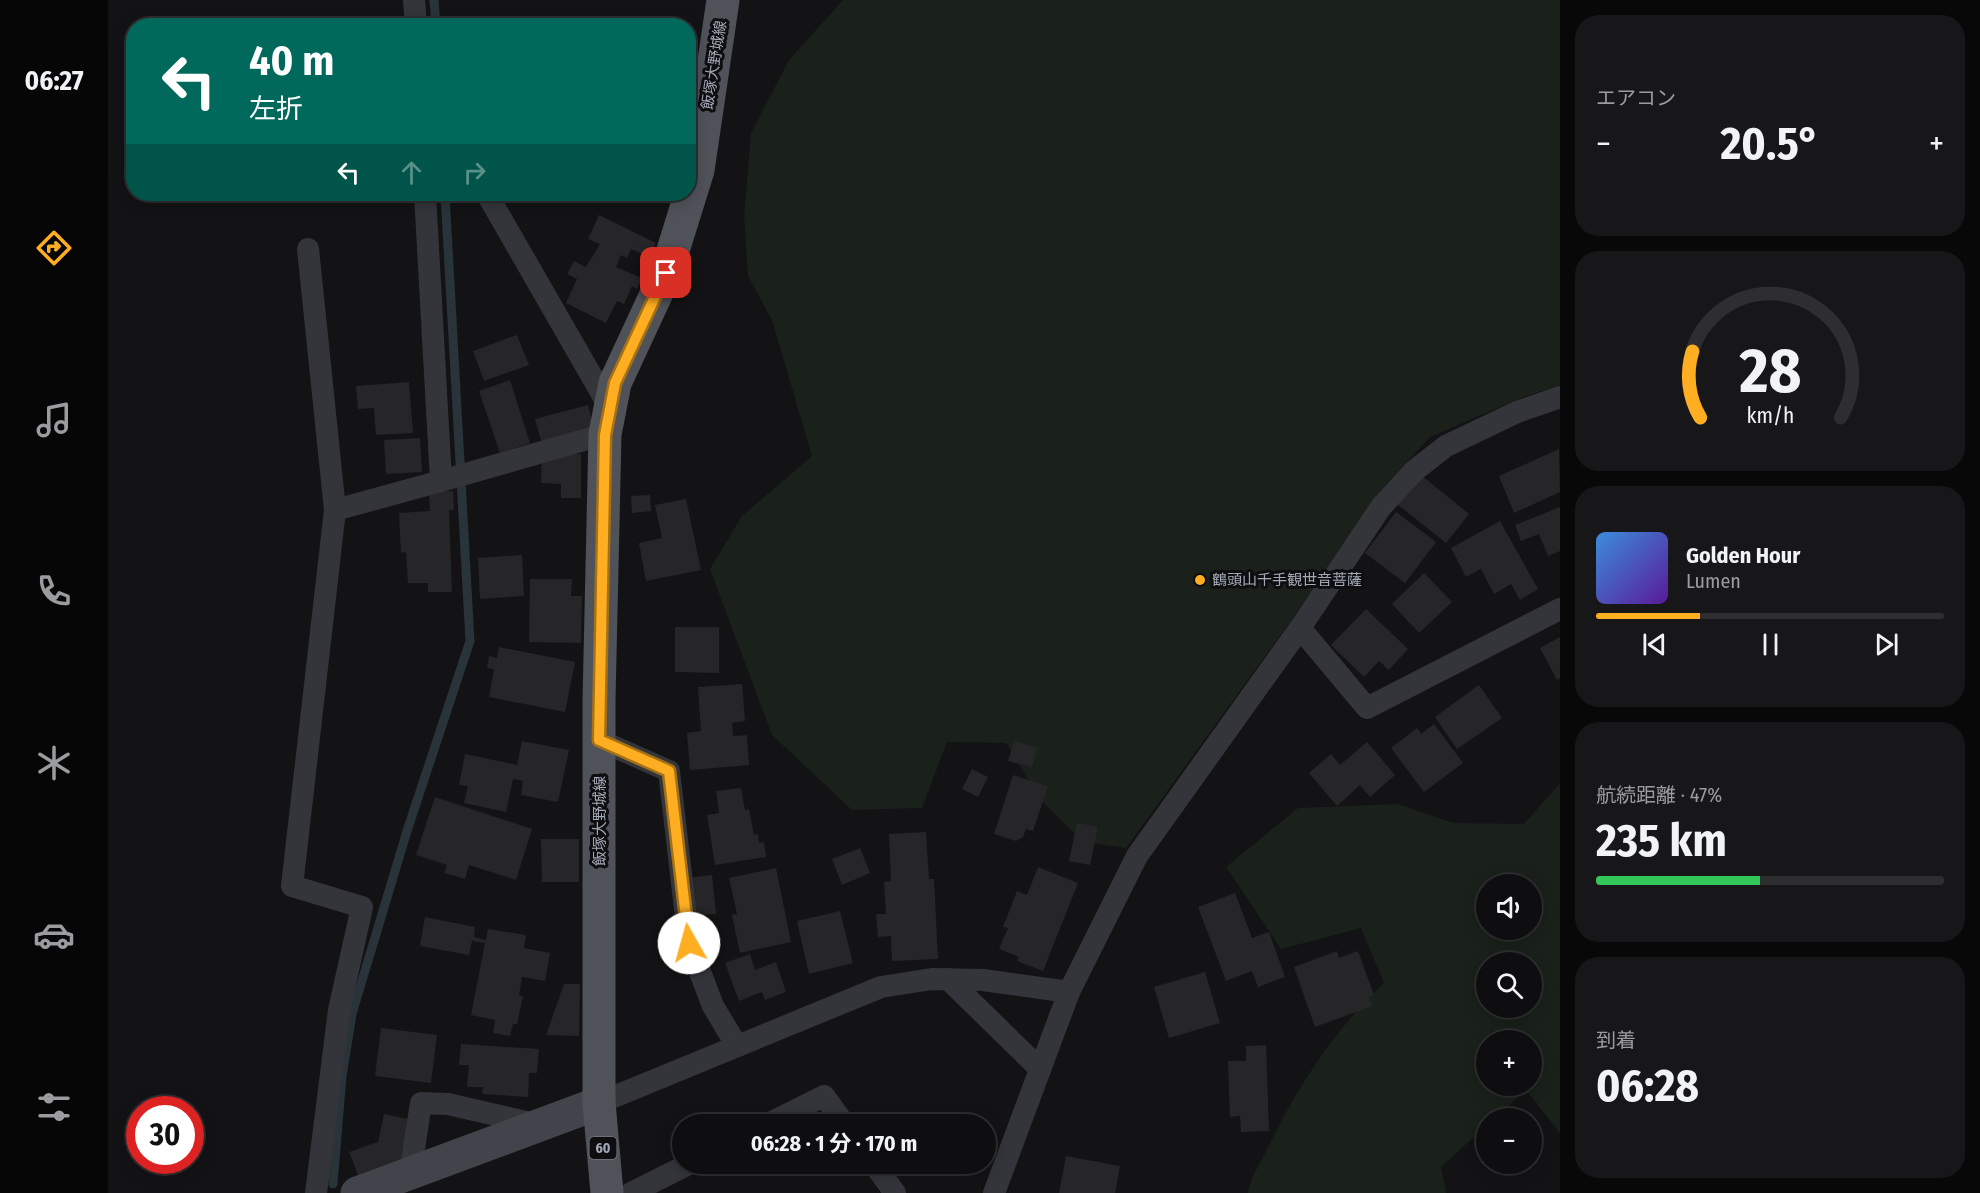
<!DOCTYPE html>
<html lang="ja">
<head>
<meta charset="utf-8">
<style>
  :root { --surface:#0e0e10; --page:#171719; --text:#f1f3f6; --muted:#9b9c9f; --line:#2e2e30; --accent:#ffae21 }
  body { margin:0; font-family:"Fira Sans Condensed","Noto Sans JP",sans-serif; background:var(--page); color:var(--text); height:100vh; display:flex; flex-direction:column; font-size:22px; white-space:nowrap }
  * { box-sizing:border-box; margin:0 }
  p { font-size:20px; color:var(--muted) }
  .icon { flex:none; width:33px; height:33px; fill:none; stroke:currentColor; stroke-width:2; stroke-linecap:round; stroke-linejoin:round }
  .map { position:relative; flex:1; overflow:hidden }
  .sheet { display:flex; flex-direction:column; gap:15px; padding:15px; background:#080809; width:420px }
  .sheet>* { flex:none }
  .hud { position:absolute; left:18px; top:18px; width:570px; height:183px; border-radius:24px; box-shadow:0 3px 15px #0003,0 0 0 2px var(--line); background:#00695c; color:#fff; overflow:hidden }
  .buttons { position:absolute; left:1368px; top:874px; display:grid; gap:12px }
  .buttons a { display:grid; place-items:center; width:66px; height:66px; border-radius:50%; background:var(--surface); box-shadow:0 3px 15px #0003,0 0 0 2px var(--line); font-size:30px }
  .speed { position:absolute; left:18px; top:1096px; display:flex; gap:12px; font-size:30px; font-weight:700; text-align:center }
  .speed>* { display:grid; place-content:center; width:78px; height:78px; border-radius:50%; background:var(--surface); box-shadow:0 3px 15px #0003,0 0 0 2px var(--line); line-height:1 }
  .speed .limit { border:9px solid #d22; background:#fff; color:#111 }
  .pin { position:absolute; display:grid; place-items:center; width:51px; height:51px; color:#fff; margin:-26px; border-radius:12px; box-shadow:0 3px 9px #0006 }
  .me { position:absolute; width:66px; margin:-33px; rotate:353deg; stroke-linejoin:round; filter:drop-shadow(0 0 4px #0008) }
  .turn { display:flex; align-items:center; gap:21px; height:126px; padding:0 24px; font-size:27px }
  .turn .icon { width:78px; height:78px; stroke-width:2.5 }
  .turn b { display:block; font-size:42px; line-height:51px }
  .lanes { display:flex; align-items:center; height:57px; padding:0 24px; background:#0003; justify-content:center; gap:30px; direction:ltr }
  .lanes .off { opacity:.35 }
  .big { font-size:45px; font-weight:700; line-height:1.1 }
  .sheet .widget { flex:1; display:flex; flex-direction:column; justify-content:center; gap:9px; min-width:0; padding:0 21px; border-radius:24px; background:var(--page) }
  .sheet .dial { align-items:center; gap:0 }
  .dial svg { height:156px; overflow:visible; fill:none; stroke:var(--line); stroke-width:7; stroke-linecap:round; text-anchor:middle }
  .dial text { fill:var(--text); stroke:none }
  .song { display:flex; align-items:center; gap:18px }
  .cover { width:72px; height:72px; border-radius:9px; background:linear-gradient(135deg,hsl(210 70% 55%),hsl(270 70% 35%)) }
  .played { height:6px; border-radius:3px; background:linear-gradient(90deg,var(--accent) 30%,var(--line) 30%) }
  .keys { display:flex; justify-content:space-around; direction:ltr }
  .heat { display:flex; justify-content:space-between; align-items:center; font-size:33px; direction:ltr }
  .charge { height:9px; border-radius:4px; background:linear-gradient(90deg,#34c759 47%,var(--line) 0) }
  .trip { position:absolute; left:564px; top:1114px; width:324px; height:60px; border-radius:30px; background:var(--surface); box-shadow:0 3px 15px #0003,0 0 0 2px var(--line); font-weight:700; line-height:60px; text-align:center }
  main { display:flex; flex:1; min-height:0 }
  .tab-bar { display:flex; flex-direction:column; width:108px; justify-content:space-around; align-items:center; background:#060606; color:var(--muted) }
  .tab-bar .icon { width:42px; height:42px }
  .tab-bar .active { color:var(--accent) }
  .tab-bar b { font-size:27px; color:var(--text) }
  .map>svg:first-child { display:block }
</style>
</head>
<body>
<main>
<nav class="tab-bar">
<b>06:27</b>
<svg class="icon active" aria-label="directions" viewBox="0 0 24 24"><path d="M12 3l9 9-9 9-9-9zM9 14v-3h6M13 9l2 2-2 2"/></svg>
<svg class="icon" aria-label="music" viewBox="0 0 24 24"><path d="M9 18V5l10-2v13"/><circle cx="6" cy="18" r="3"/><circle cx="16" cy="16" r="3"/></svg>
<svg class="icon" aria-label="phone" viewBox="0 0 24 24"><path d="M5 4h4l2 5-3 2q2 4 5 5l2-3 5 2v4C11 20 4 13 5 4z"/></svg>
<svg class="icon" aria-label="climate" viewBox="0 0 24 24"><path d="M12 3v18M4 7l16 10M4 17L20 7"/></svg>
<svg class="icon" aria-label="car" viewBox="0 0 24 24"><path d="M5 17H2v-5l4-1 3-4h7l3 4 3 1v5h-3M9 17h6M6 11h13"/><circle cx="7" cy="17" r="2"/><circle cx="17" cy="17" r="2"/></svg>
<svg class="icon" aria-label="filters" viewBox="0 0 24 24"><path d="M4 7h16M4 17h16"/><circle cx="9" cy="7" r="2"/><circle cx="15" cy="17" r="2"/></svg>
</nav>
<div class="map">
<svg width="1452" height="1193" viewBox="0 0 1452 1193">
  <rect width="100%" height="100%" fill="#131315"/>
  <g fill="#19211a" fill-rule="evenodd">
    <polygon points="735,0 1452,0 1452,385 1415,397 1322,437 1274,489 1184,619 1018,848 975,842 932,799 898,743 839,742 814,808 744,810 664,735 602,569 634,516 704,456 664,320 640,276 636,217 643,133 681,60"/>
    <path d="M1452 783V1133L1418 1090 1386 1119H1378V1126L1333 1167 1338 1193H1140C1141 1180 1152 1164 1158 1151 1189 1088 1225 1031 1276 983L1253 928 1173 949 1118 867 1190 808 1290 804 1345 823 1416 824ZM1378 885H1424V930H1378ZM1378 963H1424V1008H1378ZM1378 1041H1424V1086H1378Z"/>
  </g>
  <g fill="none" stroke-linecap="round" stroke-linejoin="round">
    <g stroke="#28333a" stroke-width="9">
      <polyline points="326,0 328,26"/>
      <polyline points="225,1184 234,1076 244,1014 299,831 362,641 337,194"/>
    </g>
  </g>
  <g fill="#262629">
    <polygon points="491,215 548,243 541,257 523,249 519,258 513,255 508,267 534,278 529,289 524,286 516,304 509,301 498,323 458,303 469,279 459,274 466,261 478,267 492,244 480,239"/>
    <polygon points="409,335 421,365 376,381 365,351"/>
    <polygon points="402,380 422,443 392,453 371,391"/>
    <polygon points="301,382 305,433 268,435 266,408 250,409 248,386"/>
    <polygon points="480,405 486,430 434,444 427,419"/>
    <polygon points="312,438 314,472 278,474 276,440"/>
    <polygon points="1451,449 1452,492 1406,513 1391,476"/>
    <polygon points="434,454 473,454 473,498 453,498 453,484 433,483"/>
    <polygon points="1313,475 1361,514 1338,543 1289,504"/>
    <polygon points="345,491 346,510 341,510 344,592 320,592 320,583 300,583 298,552 293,553 291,513 322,511 321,492"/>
    <polygon points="542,495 543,511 524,513 523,496"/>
    <polygon points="578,499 593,570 538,581 531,543 554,538 547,505"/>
    <polygon points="1452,507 1452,551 1440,556 1431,534 1413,541 1407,525"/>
    <polygon points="1288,512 1328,542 1297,583 1257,553"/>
    <polygon points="1392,521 1430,589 1412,600 1403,584 1386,594 1373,569 1358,577 1343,548"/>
    <polygon points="414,555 416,596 372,599 370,558"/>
    <polygon points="1316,573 1344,602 1311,633 1284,604"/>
    <polygon points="422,579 464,579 463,596 474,596 473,643 421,642"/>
    <polygon points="1258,609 1300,649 1281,670 1271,661 1256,677 1223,645"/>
    <polygon points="567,627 611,627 611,673 567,672"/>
    <polygon points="1452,637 1452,678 1449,680 1432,648"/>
    <polygon points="391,647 467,662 457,712 381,697 386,669 379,668 381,656 389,658"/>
    <polygon points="634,684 637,721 624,723 625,736 639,735 641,765 582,770 579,733 593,731 590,687"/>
    <polygon points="1371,685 1394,718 1349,749 1327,717"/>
    <polygon points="1326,724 1355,763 1316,792 1283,748 1309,728 1313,734"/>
    <polygon points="414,741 461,750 450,802 413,795 415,781 405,779 398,812 356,803 360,786 351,785 357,754 409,765"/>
    <polygon points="906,741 929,748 924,767 900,761"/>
    <polygon points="1259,742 1287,775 1262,797 1252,785 1229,806 1201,773 1223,754 1232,765"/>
    <polygon points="864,769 880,777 870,797 854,789"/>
    <polygon points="905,775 940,786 925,831 918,829 915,837 908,841 886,834"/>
    <polygon points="633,788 637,810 641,809 646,835 650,834 651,843 656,842 658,857 607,865 599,815 611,813 608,791"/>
    <polygon points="327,797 424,829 408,880 361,865 357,879 336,873 339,865 308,855"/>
    <polygon points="969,823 990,827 982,865 961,861"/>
    <polygon points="818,832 821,879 826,879 830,959 784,961 783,936 770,937 768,914 778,914 776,882 783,881 781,834"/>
    <polygon points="433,839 471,839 471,882 434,882"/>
    <polygon points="752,848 762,873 734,885 724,859"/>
    <polygon points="930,867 970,883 935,971 909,961 911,957 891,949 900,928 895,927 909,891 919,895"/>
    <polygon points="668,868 683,942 632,953 624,915 629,914 621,878"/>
    <polygon points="604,875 608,914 582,916 579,878"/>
    <polygon points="1127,893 1144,938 1161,932 1177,977 1150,987 1144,971 1118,981 1090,907"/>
    <polygon points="732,911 745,963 701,974 689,921"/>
    <polygon points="317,917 367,927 366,937 378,940 380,929 418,935 416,948 442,953 437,981 414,977 411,996 415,996 409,1024 405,1024 402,1036 385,1033 387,1020 363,1015 377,943 364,941 361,955 312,946"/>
    <polygon points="1229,951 1231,958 1250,951 1266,995 1261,997 1264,1006 1207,1027 1186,967"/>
    <polygon points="642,954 647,970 668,962 678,992 657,1000 654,992 631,1001 617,963"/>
    <polygon points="1097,972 1112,1023 1061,1038 1046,987"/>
    <polygon points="456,984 472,984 471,1036 438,1035"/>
    <polygon points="273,1028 329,1035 323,1083 267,1076"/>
    <polygon points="353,1044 431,1049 429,1073 421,1073 420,1097 374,1094 375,1087 359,1087 361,1065 351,1065"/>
    <polygon points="1158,1045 1161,1131 1133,1132 1132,1116 1122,1117 1120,1061 1138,1061 1138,1046"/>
    <polygon points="276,1114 304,1120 295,1158 250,1175 241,1152 270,1142"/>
    <polygon points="958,1156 1012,1166 1007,1193 951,1193"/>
  </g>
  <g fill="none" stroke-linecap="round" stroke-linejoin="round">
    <g stroke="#34353b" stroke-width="22">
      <polyline points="306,0 308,26"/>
      <polyline points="379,194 502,408"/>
      <polyline points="200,249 227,510"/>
      <polyline points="333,481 497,434"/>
      <polyline points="1192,628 1259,708 1452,609"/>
      <polyline points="491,740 561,771 581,943 605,1006 629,1046"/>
      <polyline points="840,979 932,1069"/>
      <polyline points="491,1103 773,987 824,979 875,980 961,992"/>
      <polyline points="658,1125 716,1096 737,1125"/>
      <polyline points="766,1164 787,1193"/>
      <polyline points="302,1174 313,1103 340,1104 431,1125"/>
      <polyline points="208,1193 231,1010 254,907 184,886 227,510 333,481 317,194"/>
      <polyline points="523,1193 581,1164"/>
      <polyline points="886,1193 961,992 1029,856 1192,628 1273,507 1306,471 1338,446 1409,412 1452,397"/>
    </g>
    <polyline stroke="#42444b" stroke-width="33" points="249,1193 491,1103"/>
    <polyline stroke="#50525a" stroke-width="33" points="499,1193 491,1103 491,701 497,434 507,383 558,273 590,170 615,0"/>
  </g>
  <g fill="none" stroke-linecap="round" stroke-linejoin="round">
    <g stroke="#a67115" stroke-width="15">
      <polyline id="route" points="558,273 507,383 497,435 491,740 561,771 581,943"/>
    </g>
    <use href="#route" stroke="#ffae21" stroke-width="10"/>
  </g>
  <circle fill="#ffae21" stroke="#0e0e10" stroke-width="2" cx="1092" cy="580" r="6"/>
  <g text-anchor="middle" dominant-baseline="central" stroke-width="6" stroke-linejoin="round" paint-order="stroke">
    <rect fill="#0e0e10" stroke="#767b85" stroke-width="1.5" x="481.5" y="1137" width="27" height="22" rx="4.5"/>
    <g font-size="14" font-weight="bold" fill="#a3aab7">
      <text x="495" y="1148">60</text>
    </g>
    <g font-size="15" fill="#a3aab7" stroke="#0e0e10">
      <text transform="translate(606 65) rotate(-81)">飯塚大野城線</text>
      <text transform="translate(492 821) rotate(-90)">飯塚大野城線</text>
    </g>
    <g font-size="15" fill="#a3aab7" stroke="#0e0e10" text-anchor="start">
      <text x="1104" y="580">鶴頭山千手観世音菩薩</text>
    </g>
  </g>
</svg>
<div class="buttons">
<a><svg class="icon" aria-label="sound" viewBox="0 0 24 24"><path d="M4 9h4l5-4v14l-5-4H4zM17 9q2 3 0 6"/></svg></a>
<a><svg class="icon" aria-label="search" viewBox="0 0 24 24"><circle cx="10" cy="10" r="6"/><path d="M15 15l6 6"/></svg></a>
<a>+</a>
<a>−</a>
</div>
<div class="speed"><div class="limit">30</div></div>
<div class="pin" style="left:558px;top:273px;background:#d93025"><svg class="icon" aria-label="arrive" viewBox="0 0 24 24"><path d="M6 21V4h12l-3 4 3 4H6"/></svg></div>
<svg class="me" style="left:581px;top:943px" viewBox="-20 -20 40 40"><circle r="19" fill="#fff"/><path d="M0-13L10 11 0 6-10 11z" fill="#ffae21"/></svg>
<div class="trip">06:28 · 1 分 · 170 m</div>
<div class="hud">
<div class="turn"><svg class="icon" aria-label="left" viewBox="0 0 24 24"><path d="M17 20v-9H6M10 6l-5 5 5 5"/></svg><div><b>40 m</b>左折</div></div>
<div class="lanes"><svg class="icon" aria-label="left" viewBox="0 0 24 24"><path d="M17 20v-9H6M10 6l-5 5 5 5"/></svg><svg class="icon off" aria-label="ahead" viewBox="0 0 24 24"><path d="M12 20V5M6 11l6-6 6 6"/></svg><svg class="icon off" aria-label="right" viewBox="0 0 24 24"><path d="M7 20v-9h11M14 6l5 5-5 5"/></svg></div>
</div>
</div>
<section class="sheet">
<div class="widget"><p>エアコン</p>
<div class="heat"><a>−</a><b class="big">20.5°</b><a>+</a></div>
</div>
<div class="widget dial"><svg viewBox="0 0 100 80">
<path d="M14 69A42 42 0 1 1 86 69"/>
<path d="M14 69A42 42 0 0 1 10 35" stroke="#ffae21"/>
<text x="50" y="56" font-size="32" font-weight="700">28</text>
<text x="50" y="72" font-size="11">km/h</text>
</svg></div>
<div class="widget">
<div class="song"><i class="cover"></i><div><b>Golden Hour</b><p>Lumen</p></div></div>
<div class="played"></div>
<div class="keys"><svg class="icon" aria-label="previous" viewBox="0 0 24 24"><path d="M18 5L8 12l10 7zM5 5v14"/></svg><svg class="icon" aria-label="pause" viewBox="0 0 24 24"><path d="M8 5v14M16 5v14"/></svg><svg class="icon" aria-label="next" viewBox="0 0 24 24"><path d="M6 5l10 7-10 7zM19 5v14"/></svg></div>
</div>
<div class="widget"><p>航続距離 · 47%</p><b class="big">235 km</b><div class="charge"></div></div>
<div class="widget"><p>到着</p><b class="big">06:28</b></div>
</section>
</main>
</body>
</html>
